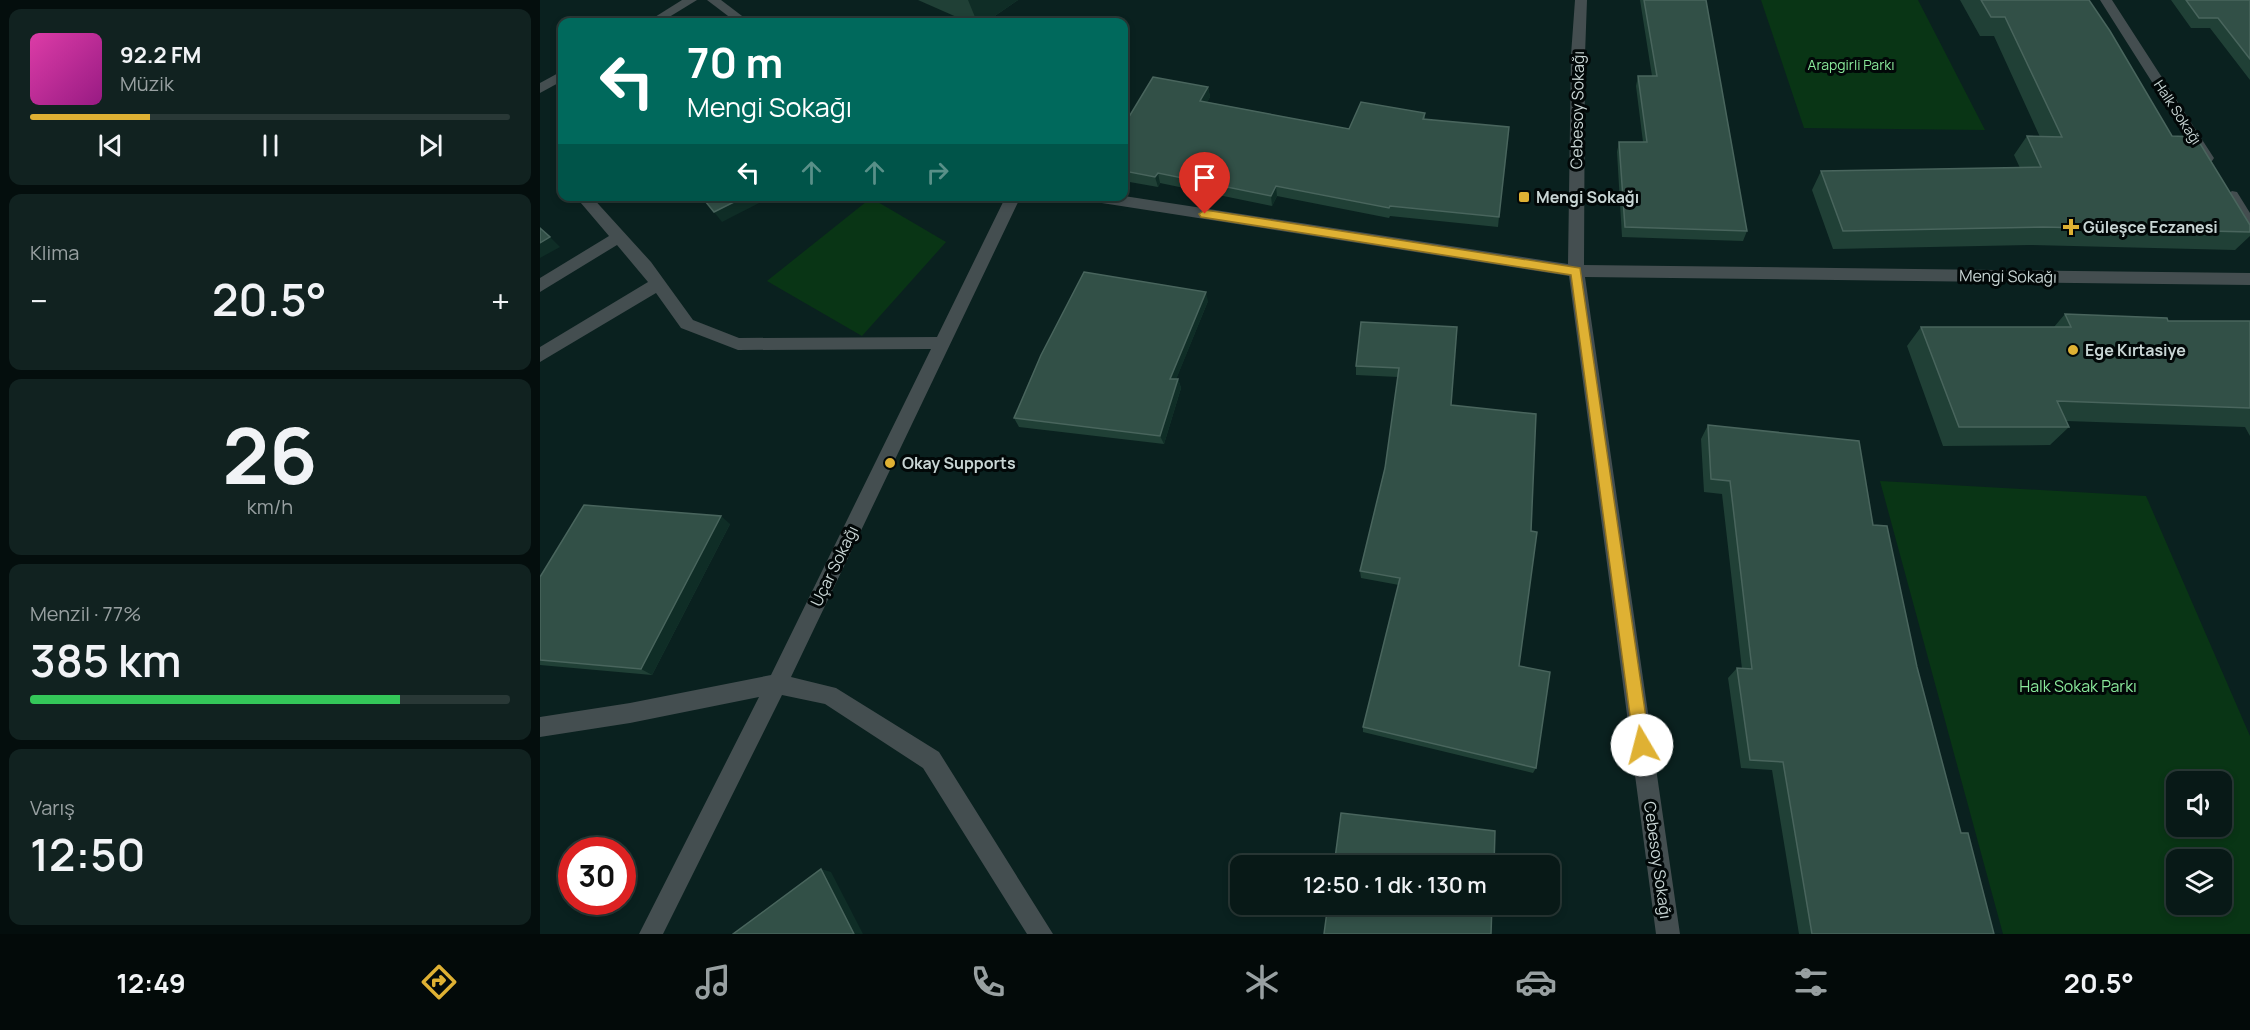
<!DOCTYPE html>
<html lang="tr">
<head>
<meta charset="utf-8">
<style>
  :root { --surface:#081917; --page:#112220; --text:#f1f3f6; --muted:#98a0a1; --line:#293836; --accent:#dfb133 }
  body { margin:0; font-family:Manrope,sans-serif; background:var(--page); color:var(--text); height:100vh; display:flex; flex-direction:column; font-size:22px; white-space:nowrap }
  * { box-sizing:border-box; margin:0 }
  p { font-size:20px; color:var(--muted) }
  .icon { flex:none; width:33px; height:33px; fill:none; stroke:currentColor; stroke-width:2; stroke-linecap:round; stroke-linejoin:round }
  .map { position:relative; flex:1; overflow:hidden }
  .sheet { display:flex; flex-direction:column; gap:9px; padding:9px; background:#040e0d; width:540px }
  .sheet>* { flex:none }
  .top-card { position:absolute; left:18px; top:18px; width:570px; height:183px; border-radius:12px; box-shadow:0 3px 9px #0003,0 0 0 2px var(--line); background:#00695c; color:#fff; overflow:hidden }
  .buttons { position:absolute; left:1626px; top:771px; display:grid; gap:12px }
  .buttons a { display:grid; place-items:center; width:66px; height:66px; border-radius:12px; background:var(--surface); box-shadow:0 3px 9px #0003,0 0 0 2px var(--line); font-size:30px }
  .speed { position:absolute; left:18px; top:837px; display:flex; gap:12px; font-size:30px; font-weight:700; text-align:center }
  .speed>* { display:grid; place-content:center; width:78px; height:78px; border-radius:50%; background:var(--surface); box-shadow:0 3px 9px #0003,0 0 0 2px var(--line); line-height:1 }
  .speed .limit { border:9px solid #d22; background:#fff; color:#111 }
  .pin { position:absolute; display:grid; place-items:center; width:51px; height:51px; color:#fff; margin:-62px -26px; border-radius:50% 50% 50% 0; rotate:-45deg; box-shadow:0 0 6px #0007 }
  .pin .icon { rotate:45deg }
  .me { position:absolute; width:66px; margin:-33px; rotate:352deg; stroke-linejoin:round; filter:drop-shadow(0 0 4px #0008) }
  .turn { display:flex; align-items:center; gap:21px; height:126px; padding:0 30px; font-size:27px }
  .turn .icon { width:78px; height:78px; stroke-width:2.5 }
  .turn b { display:block; font-size:42px; line-height:51px }
  .lanes { display:flex; align-items:center; height:57px; padding:0 30px; background:#0003; justify-content:center; gap:30px; direction:ltr }
  .lanes .off { opacity:.35 }
  .big { font-size:45px; font-weight:600; line-height:1.1 }
  .sheet .card { flex:1; display:flex; flex-direction:column; justify-content:center; gap:9px; min-width:0; padding:0 21px; border-radius:12px; background:var(--page) }
  .sheet .dial { align-items:center; gap:0 }
  .dial b { font-size:78px; line-height:1 }
  .song { display:flex; align-items:center; gap:18px }
  .cover { width:72px; height:72px; border-radius:9px; background:linear-gradient(135deg,hsl(320 70% 55%),hsl(310 70% 35%)) }
  .played { height:6px; border-radius:3px; background:linear-gradient(90deg,var(--accent) 25%,var(--line) 25%) }
  .keys { display:flex; justify-content:space-around; direction:ltr }
  .heat { display:flex; justify-content:space-between; align-items:center; font-size:33px; direction:ltr }
  .charge { height:9px; border-radius:4px; background:linear-gradient(90deg,#34c759 77%,var(--line) 0) }
  .trip { position:absolute; left:690px; top:855px; width:330px; height:60px; border-radius:12px; background:var(--surface); box-shadow:0 3px 9px #0003,0 0 0 2px var(--line); font-weight:600; line-height:60px; text-align:center }
  .menu { display:flex; height:96px; justify-content:space-around; align-items:center; background:#030a09; color:var(--muted) }
  .menu .icon { width:42px; height:42px }
  .menu .on { color:var(--accent) }
  .menu b { font-size:27px; color:var(--text) }
  main { display:flex; flex:1; min-height:0 }
  .map>svg:first-child { display:block }
</style>
</head>
<body>
<main>
<section class="sheet">
<div class="card">
<div class="song"><i class="cover"></i><div><b>92.2 FM</b><p>Müzik</p></div></div>
<div class="played"></div>
<div class="keys"><svg class="icon" aria-label="previous" viewBox="0 0 24 24"><path d="M18 5L8 12l10 7zM5 5v14"/></svg><svg class="icon" aria-label="pause" viewBox="0 0 24 24"><path d="M8 5v14M16 5v14"/></svg><svg class="icon" aria-label="next" viewBox="0 0 24 24"><path d="M6 5l10 7-10 7zM19 5v14"/></svg></div>
</div>
<div class="card"><p>Klima</p>
<div class="heat"><a>−</a><b class="big">20.5°</b><a>+</a></div>
</div>
<div class="card dial"><b>26</b><p>km/h</p></div>
<div class="card"><p>Menzil · 77%</p><b class="big">385 km</b><div class="charge"></div></div>
<div class="card"><p>Varış</p><b class="big">12:50</b></div>
</section>
<div class="map">
<svg width="1710" height="934" viewBox="0 0 1710 934">
  <rect width="100%" height="100%" fill="#0a211f"/>
  <g fill="#093515" fill-rule="evenodd">
    <polygon points="1221,0 1378,0 1445,130 1264,128"/>
    <polygon points="331,198 406,242 322,336 227,281"/>
    <path d="M1340 481 1606 496 1710 736V934H1463ZM1636 782H1682V826H1636ZM1636 860H1682V904H1636Z"/>
  </g>
  <g fill="none" stroke-linecap="round" stroke-linejoin="round">
    <g fill="#444e50" fill-rule="evenodd">
      <polygon points="142,0 157,0 121,22 107,22"/>
      <polygon points="167,0 181,0 210,22 196,22"/>
      <polygon points="1035,0 1047,0 1045,55 1044,265 1710,273 1710,285 1045,277 1140,934 1116,934 1029,276 549,201 542,196 584,196 1028,264 1031,55"/>
      <polygon points="1560,0 1572,0 1672,155 1674,158 1672,161 1662,161"/>
      <polygon points="22,71 22,81 0,93 0,83"/>
      <polygon points="1692,191 1697,192 1710,213 1710,230 1705,229 1685,196"/>
      <polygon points="35,196 51,196 111,262 153,320 199,338 397,337 466,196 481,196 251,677 296,688 399,752 513,934 487,934 383,768 285,704 242,695 123,934 99,934 219,697 90,723 0,737 0,717 90,703 231,675 391,349 198,350 141,328 116,293 0,362 0,347 108,282 77,245 0,292 0,278 69,236"/>
    </g>
  </g>
  <g fill="#204036">
    <polygon points="378,0 478,0 446,22 428,22"/>
    <polygon points="1100,0 1166,0 1207,231 1203,241 1082,237 1077,152 1079,142 1103,142 1096,86 1098,76 1112,76"/>
    <polygon points="1420,0 1549,0 1632,136 1710,225 1710,236 1695,250 1489,245 1293,249 1272,190 1281,171 1480,168 1474,155 1487,136 1500,137 1454,36 1440,36"/>
    <polygon points="1631,0 1710,0 1710,80 1670,28 1651,28"/>
    <polygon points="668,87 670,97 667,102 809,129 885,113 885,119 959,217 958,227 850,216 849,218 737,196 732,206 620,183 618,187 584,181 584,125"/>
    <polygon points="668,301 636,379 638,379 641,388 624,444 479,427 474,418"/>
    <polygon points="1525,314 1628,321 1710,321 1710,436 1705,427 1526,421 1529,427 1510,445 1403,446 1367,346 1381,327 1514,327"/>
    <polygon points="821,322 911,405 979,666 996,768 993,773 823,732 823,727 859,585 821,578 820,571 845,468 858,377 816,375 816,366"/>
    <polygon points="1168,425 1333,525 1377,667 1421,833 1454,934 1259,934 1232,770 1201,768 1188,678 1197,668 1202,669 1182,494 1164,492 1161,439"/>
    <polygon points="190,524 112,675 0,665 0,577"/>
  </g>
  <g fill="#0f2d26">
    <polygon points="428,0 478,0 446,22 437,22"/>
    <polygon points="668,87 670,97 662,111 660,101"/>
    <polygon points="618,173 620,183 618,187 615,177"/>
    <polygon points="736,186 737,196 732,206 731,196"/>
    <polygon points="206,196 233,196 182,222 174,212"/>
    <polygon points="10,237 20,247 0,258 0,243"/>
    <polygon points="666,292 668,301 633,387 630,379"/>
    <polygon points="638,379 641,388 624,444 620,436"/>
    <polygon points="181,516 190,524 112,675 101,669"/>
    <polygon points="281,869 291,872 323,934 314,934"/>
  </g>
  <g fill="#325047" stroke="#49655d" stroke-width="1.5">
    <polygon points="1104,0 1166,0 1207,231 1085,227 1079,142 1107,142 1098,76 1117,76"/>
    <polygon points="1441,0 1549,0 1570,31 1632,136 1656,137 1710,225 1710,232 1503,227 1303,231 1281,171 1501,167 1487,136 1522,137 1465,17 1451,17"/>
    <polygon points="1646,0 1710,0 1710,59 1678,18 1659,18"/>
    <polygon points="613,77 668,87 660,101 809,129 821,102 885,113 883,119 969,127 959,217 850,206 849,208 736,186 731,196 618,173 615,177 584,171 584,125"/>
    <polygon points="161,196 206,196 174,212"/>
    <polygon points="0,228 10,237 0,243"/>
    <polygon points="544,272 666,292 630,379 638,379 620,436 474,418 501,355"/>
    <polygon points="1525,314 1627,318 1628,321 1710,321 1710,408 1517,401 1529,427 1419,427 1381,327 1531,327"/>
    <polygon points="821,322 917,327 911,405 996,414 991,531 997,532 979,666 1010,672 996,768 823,727 860,578 820,571 845,468 859,368 816,366"/>
    <polygon points="1168,425 1319,441 1333,525 1347,526 1377,667 1421,833 1428,833 1454,934 1272,934 1243,762 1210,760 1197,668 1212,669 1190,481 1171,479"/>
    <polygon points="44,505 181,516 101,669 0,660 0,577"/>
    <polygon points="801,813 955,831 954,866 794,866"/>
    <polygon points="281,869 314,934 193,934"/>
    <polygon points="788,904 952,904 951,934 784,934"/>
  </g>
  <polygon fill="#dfb133" stroke="#917321" stroke-width="1.5" points="665,210 1040,268 1110,745 1108,750 1102,753 1096,750 1094,745 1031,275 661,217 659,214"/>
  <g fill="#dfb133" stroke="#020808" stroke-width="2">
    <rect x="978" y="191" width="12" height="12" rx="3"/>
    <path d="M1528 218h6v6h6v6h-6v6h-6v-6h-6v-6h6z"/>
    <circle cx="1533" cy="350" r="6"/>
    <circle cx="350" cy="463" r="6"/>
  </g>
  <g text-anchor="middle" dominant-baseline="central" stroke-width="6" stroke-linejoin="round" paint-order="stroke">
    <g font-size="14" fill="#8ae99b" stroke="#020808">
      <text x="1311" y="64">Arapgirli Parkı</text>
    </g>
    <g font-size="14" fill="#c8d5d4" stroke="#020808">
      <text transform="translate(1638 112) rotate(57)">Halk Sokağı</text>
    </g>
    <g font-size="16" fill="#c8d5d4" stroke="#020808">
      <text transform="translate(1037 110) rotate(-89)">Cebesoy Sokağı</text>
      <text transform="translate(1468 276) rotate(1)">Mengi Sokağı</text>
      <text transform="translate(294 566) rotate(-64)">Uçar Sokağı</text>
      <text transform="translate(1118 860) rotate(82)">Cebesoy Sokağı</text>
    </g>
    <g font-size="16" font-weight="bold" fill="#c8d5d4" stroke="#020808" text-anchor="start">
      <text x="996" y="197">Mengi Sokağı</text>
      <text x="1543" y="227">Güleşce Eczanesi</text>
      <text x="1545" y="350">Ege Kırtasiye</text>
      <text x="362" y="463">Okay Supports</text>
    </g>
    <g font-size="16" fill="#8ae99b" stroke="#020808">
      <text x="1538" y="686">Halk Sokak Parkı</text>
    </g>
  </g>
</svg>
<div class="buttons">
<a><svg class="icon" aria-label="sound" viewBox="0 0 24 24"><path d="M4 9h4l5-4v14l-5-4H4zM17 9q2 3 0 6"/></svg></a>
<a><svg class="icon" aria-label="layers" viewBox="0 0 24 24"><path d="M12 4l9 5-9 5-9-5zM3 14l9 5 9-5"/></svg></a>
</div>
<div class="speed"><div class="limit">30</div></div>
<div class="pin" style="left:665px;top:214px;background:#d93025"><svg class="icon" aria-label="arrive" viewBox="0 0 24 24"><path d="M6 21V4h12l-3 4 3 4H6"/></svg></div>
<svg class="me" style="left:1102px;top:745px" viewBox="-20 -20 40 40"><circle r="19" fill="#fff"/><path d="M0-13L10 11 0 6-10 11z" fill="#dfb133"/></svg>
<div class="trip">12:50 · 1 dk · 130 m</div>
<div class="top-card">
<div class="turn"><svg class="icon" aria-label="left" viewBox="0 0 24 24"><path d="M17 20v-9H6M10 6l-5 5 5 5"/></svg><div><b>70 m</b>Mengi Sokağı</div></div>
<div class="lanes"><svg class="icon" aria-label="left" viewBox="0 0 24 24"><path d="M17 20v-9H6M10 6l-5 5 5 5"/></svg><svg class="icon off" aria-label="ahead" viewBox="0 0 24 24"><path d="M12 20V5M6 11l6-6 6 6"/></svg><svg class="icon off" aria-label="ahead" viewBox="0 0 24 24"><path d="M12 20V5M6 11l6-6 6 6"/></svg><svg class="icon off" aria-label="right" viewBox="0 0 24 24"><path d="M7 20v-9h11M14 6l5 5-5 5"/></svg></div>
</div>
</div>
</main>
<nav class="menu">
<b>12:49</b>
<svg class="icon on" aria-label="directions" viewBox="0 0 24 24"><path d="M12 3l9 9-9 9-9-9zM9 14v-3h6M13 9l2 2-2 2"/></svg>
<svg class="icon" aria-label="music" viewBox="0 0 24 24"><path d="M9 18V5l10-2v13"/><circle cx="6" cy="18" r="3"/><circle cx="16" cy="16" r="3"/></svg>
<svg class="icon" aria-label="phone" viewBox="0 0 24 24"><path d="M5 4h4l2 5-3 2q2 4 5 5l2-3 5 2v4C11 20 4 13 5 4z"/></svg>
<svg class="icon" aria-label="climate" viewBox="0 0 24 24"><path d="M12 3v18M4 7l16 10M4 17L20 7"/></svg>
<svg class="icon" aria-label="car" viewBox="0 0 24 24"><path d="M5 17H2v-5l4-1 3-4h7l3 4 3 1v5h-3M9 17h6M6 11h13"/><circle cx="7" cy="17" r="2"/><circle cx="17" cy="17" r="2"/></svg>
<svg class="icon" aria-label="filters" viewBox="0 0 24 24"><path d="M4 7h16M4 17h16"/><circle cx="9" cy="7" r="2"/><circle cx="15" cy="17" r="2"/></svg>
<b>20.5°</b>
</nav>
</body>
</html>
